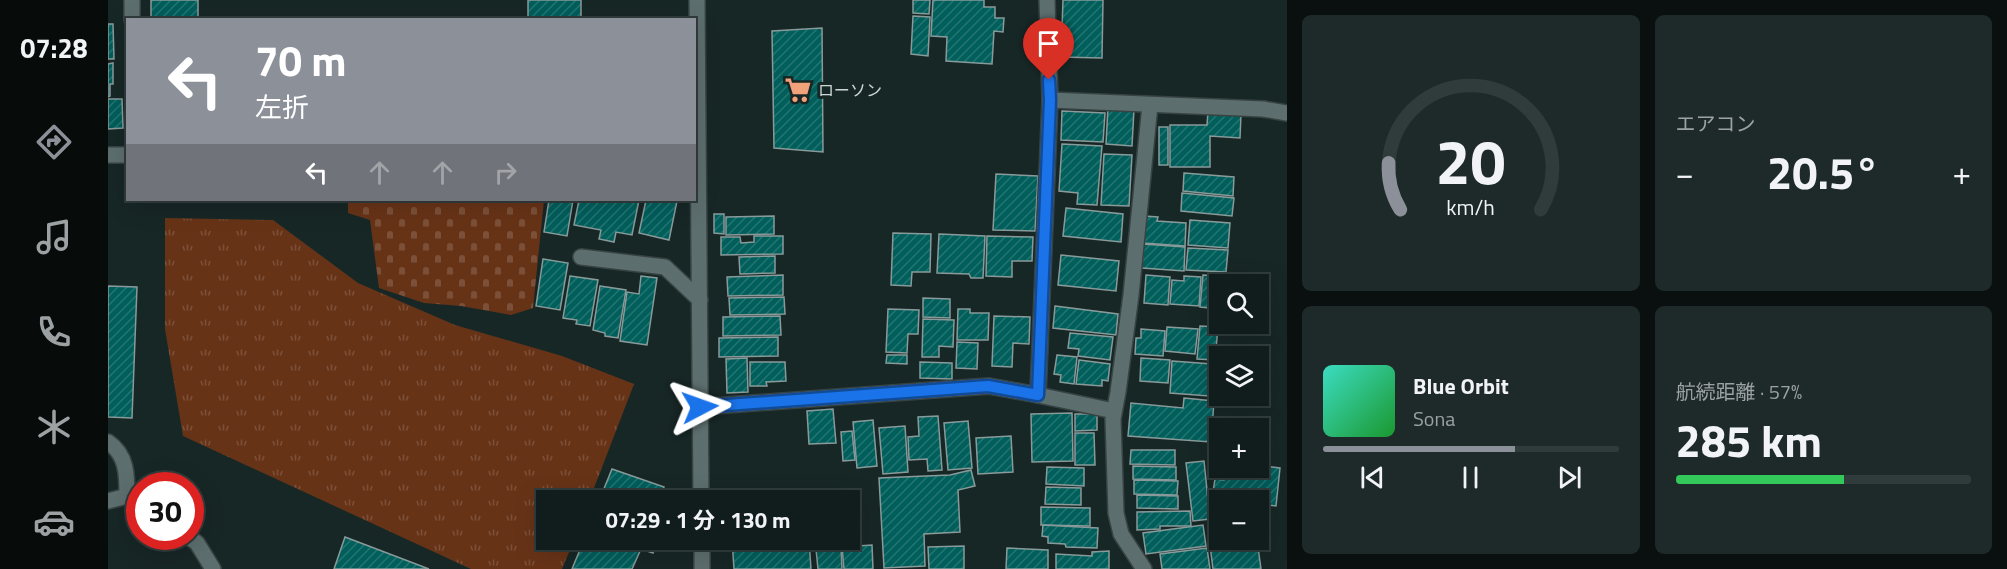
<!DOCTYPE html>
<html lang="ja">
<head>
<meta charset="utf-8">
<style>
  :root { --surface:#111d1c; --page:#1e2a29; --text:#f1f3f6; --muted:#9ca2a3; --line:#303b3b; --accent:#8c9099 }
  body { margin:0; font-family:"Titillium Web","Noto Sans JP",sans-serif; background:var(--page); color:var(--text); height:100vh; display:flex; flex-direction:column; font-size:22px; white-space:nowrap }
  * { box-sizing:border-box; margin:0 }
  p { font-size:20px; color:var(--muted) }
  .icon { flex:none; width:33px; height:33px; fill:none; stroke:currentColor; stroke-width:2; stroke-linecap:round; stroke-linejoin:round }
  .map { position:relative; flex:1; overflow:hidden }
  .drawer { display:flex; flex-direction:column; gap:15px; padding:15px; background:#09100f; width:720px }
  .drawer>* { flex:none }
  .hud { position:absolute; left:18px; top:18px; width:570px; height:183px; border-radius:0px; box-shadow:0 6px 24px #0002,0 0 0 2px var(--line); background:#8c9099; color:#fff; overflow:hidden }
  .controls { position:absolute; left:1101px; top:274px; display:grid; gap:12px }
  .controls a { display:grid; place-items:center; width:60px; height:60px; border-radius:0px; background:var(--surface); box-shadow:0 6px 24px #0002,0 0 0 2px var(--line); font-size:30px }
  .speed { position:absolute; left:18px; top:472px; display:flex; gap:12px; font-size:30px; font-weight:700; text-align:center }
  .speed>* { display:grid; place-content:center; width:78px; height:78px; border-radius:50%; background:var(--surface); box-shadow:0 6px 24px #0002,0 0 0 2px var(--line); line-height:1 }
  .speed .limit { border:9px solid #d22; background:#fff; color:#111 }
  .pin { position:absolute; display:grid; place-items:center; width:51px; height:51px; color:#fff; margin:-62px -26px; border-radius:50% 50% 50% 0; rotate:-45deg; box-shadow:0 0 6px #0007 }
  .pin .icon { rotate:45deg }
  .me { position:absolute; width:66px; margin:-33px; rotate:86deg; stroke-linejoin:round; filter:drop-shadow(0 0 4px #0008) }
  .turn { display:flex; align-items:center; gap:21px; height:126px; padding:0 30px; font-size:27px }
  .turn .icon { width:78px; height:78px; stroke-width:2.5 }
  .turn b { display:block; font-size:42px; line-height:51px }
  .lanes { display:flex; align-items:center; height:57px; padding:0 30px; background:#0003; justify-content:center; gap:30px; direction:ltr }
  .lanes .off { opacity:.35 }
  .big { font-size:45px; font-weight:700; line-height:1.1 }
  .drawer .widget { flex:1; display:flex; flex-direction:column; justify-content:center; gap:9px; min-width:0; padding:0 21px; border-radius:9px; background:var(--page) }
  .drawer .dial { align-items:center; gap:0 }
  .dial svg { height:156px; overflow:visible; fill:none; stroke:var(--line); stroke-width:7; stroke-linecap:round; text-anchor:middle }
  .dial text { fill:var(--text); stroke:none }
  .song { display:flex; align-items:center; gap:18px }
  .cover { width:72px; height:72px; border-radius:9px; background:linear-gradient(135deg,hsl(170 70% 55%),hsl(130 70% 35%)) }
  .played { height:6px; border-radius:3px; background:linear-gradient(90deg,var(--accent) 65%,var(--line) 65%) }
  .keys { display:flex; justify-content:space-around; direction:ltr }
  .heat { display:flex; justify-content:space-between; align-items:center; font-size:33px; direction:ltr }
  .charge { height:9px; border-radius:4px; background:linear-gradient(90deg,#34c759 57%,var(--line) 0) }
  .drawer .tiles { flex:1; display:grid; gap:15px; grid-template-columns:repeat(2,1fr) }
  .trip { position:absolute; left:428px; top:490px; width:324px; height:60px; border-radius:0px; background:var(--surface); box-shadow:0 6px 24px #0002,0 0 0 2px var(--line); font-weight:700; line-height:60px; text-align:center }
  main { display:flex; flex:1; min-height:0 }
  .menu { display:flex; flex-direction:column; width:108px; justify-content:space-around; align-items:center; background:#070c0b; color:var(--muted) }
  .menu .icon { width:42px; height:42px }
  .menu .current { color:var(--accent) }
  .menu b { font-size:27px; color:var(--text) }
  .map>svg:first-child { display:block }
</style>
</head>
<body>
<main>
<nav class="menu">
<b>07:28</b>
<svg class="icon current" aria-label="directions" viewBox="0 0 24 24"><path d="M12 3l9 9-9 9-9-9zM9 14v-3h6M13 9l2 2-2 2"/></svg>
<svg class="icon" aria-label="music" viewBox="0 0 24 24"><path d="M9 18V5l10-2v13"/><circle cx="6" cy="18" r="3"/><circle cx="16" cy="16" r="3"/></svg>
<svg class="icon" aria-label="phone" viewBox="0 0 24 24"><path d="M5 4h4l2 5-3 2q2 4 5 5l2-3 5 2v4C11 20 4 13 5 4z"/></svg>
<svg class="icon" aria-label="climate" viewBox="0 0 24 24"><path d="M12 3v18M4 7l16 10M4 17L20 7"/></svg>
<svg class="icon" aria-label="car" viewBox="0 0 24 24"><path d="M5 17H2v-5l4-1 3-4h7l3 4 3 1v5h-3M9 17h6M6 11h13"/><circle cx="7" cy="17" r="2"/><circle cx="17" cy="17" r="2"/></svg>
</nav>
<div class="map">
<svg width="1179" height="569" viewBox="0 0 1179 569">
  <defs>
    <pattern id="grass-tufts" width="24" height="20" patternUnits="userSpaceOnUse" patternTransform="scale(1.5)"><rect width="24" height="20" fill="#673317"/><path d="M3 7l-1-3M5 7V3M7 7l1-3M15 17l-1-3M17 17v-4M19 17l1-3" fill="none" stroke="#7c5038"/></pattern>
    <pattern id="cemetery-stones" width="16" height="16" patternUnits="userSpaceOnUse" patternTransform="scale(1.5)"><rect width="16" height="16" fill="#673317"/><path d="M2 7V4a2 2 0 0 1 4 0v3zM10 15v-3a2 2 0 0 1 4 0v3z" fill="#7c5038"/></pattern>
    <pattern id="building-hatch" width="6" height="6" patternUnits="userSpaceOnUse" patternTransform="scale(1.5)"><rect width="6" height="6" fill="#005e5b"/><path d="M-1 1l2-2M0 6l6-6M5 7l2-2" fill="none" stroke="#247472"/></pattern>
  </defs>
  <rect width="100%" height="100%" fill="#172726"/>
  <polygon fill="url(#grass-tufts)" points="57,218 165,220 250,283 347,325 454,356 526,384 481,501 438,501 438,540 466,540 454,569 363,569 75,436 57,329"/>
  <polygon fill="url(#cemetery-stones)" points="240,200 436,200 425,308 403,315 353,306 316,303 271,288 262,220 240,213"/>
  <g fill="url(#building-hatch)" stroke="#889b9a" stroke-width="1.5">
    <rect x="43" y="0" width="47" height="20"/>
    <rect x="420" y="0" width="53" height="20"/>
    <polygon points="805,0 822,0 821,14 805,13"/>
    <polygon points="825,0 876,0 876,7 887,7 887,18 896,18 895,32 886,31 884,64 838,61 839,37 823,36"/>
    <polygon points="955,0 995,0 994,58 953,57"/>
    <polygon points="805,16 822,17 820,56 803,54"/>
    <polygon points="0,24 5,24 6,59 0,59"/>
    <polygon points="714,28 715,152 666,148 664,31"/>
    <polygon points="5,63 5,84 2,84 2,96 0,97 0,64"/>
    <polygon points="0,99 14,99 15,128 0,129"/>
    <polygon points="1000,107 1026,109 1024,146 998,144"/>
    <polygon points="954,111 997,113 995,142 953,140"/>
    <polygon points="1100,112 1133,114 1132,138 1102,136 1102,167 1062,167 1062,125 1099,125"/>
    <rect x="1051" y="127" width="9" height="38"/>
    <polygon points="954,144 994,146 989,205 969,204 970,193 951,191"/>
    <polygon points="996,154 1024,155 1021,206 993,205"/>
    <polygon points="1076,173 1126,177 1125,196 1075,191"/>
    <polygon points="888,174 930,176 927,231 885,230"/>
    <polygon points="1074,193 1126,198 1124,216 1073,211"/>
    <polygon points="441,200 465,200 459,236 436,232"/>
    <polygon points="471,200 531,200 524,235 508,232 506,242 491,239 493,230 466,225"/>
    <polygon points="538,200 569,201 561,240 531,233"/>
    <polygon points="958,208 1015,214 1013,242 955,236"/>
    <polygon points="606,214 616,214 616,234 606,233"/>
    <polygon points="666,216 666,234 618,235 618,217"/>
    <polygon points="1036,216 1050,217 1049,221 1078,223 1077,246 1035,243"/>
    <polygon points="1082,220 1122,223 1120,248 1080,245"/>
    <polygon points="785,233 823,234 822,272 804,272 803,286 783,285"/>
    <polygon points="831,234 877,236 875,278 863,278 861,274 829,273"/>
    <polygon points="646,236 675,236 675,254 613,255 613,237 632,237 633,243 646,242"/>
    <polygon points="879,236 925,237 924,261 904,261 904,277 878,276"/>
    <polygon points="1035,244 1077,247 1076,271 1034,268"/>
    <polygon points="1080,248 1120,250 1118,272 1078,270"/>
    <polygon points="953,255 1011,261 1008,291 950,285"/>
    <polygon points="667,256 667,273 632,274 631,257"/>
    <polygon points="435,259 460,263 452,310 428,306"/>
    <polygon points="675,275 675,295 620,296 619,277"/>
    <polygon points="1038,275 1062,277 1060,305 1036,303"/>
    <polygon points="1095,275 1118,277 1117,285 1112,285 1112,309 1092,307"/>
    <polygon points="462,276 490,280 482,326 468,324 469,320 455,318"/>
    <polygon points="533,276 549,278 539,345 512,341 519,292 531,294"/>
    <polygon points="1076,276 1093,277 1091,306 1062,304 1064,280 1076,281"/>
    <polygon points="0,286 29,287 24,418 0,417"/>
    <polygon points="492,286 518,290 510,338 497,336 497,333 485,330"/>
    <polygon points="676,297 677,314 622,315 621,298"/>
    <polygon points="815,298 842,299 842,318 815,317"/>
    <polygon points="947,306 1010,314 1008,335 945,328"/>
    <polygon points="780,309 811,310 810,334 800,334 799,353 778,352"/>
    <polygon points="850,309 862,309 862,313 881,313 880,340 849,340"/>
    <polygon points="672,316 673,335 615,336 615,317"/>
    <polygon points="886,316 922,317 921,344 905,343 904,367 884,366"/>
    <polygon points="815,319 846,320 845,347 831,346 831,357 814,357"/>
    <polygon points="1092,326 1110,327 1107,360 1089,359"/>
    <polygon points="1059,327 1090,329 1087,354 1057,351"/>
    <polygon points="1033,329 1057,331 1055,356 1027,354 1028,338 1033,338"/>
    <polygon points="962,333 1005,337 1002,360 970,356 971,349 960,348"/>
    <polygon points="670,337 670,356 611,357 611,338"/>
    <polygon points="849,342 870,343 869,369 848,368"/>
    <polygon points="779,355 799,355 799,364 778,363"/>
    <polygon points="949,355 969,357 966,384 952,382 953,375 946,374"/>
    <polygon points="639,358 640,392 619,393 618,359"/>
    <polygon points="1033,358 1062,360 1060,383 1032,381"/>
    <polygon points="971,360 1002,364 1000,381 994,380 994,386 968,384"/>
    <polygon points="1064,361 1104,364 1101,396 1062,393"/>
    <polygon points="642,362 677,362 678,381 658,382 659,386 642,386"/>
    <polygon points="812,362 844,363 844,379 812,378"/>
    <polygon points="1076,398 1106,401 1103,442 1020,436 1023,403 1075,408"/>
    <polygon points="725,409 728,443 701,444 699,411"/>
    <polygon points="964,413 965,461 924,462 923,414"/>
    <polygon points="967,414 989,414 989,430 967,431"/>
    <polygon points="830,416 834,470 820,471 819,459 801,460 800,437 811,436 810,417"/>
    <polygon points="765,420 769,466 749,468 745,422"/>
    <polygon points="860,421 864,468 840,470 836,423"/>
    <polygon points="797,426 800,472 775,474 771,428"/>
    <polygon points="744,431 747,460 735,461 733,432"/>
    <polygon points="967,433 986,433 987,465 967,465"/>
    <polygon points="903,436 905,472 870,474 868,438"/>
    <polygon points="1023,450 1067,450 1067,465 1022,464"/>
    <polygon points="1096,461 1102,519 1085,521 1078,463"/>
    <polygon points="1150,465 1172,468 1168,506 1150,504 1150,501 1104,499 1107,479 1116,480 1118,468 1150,468"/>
    <polygon points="1025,466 1068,467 1068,480 1025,479"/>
    <polygon points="939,467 976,468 976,486 938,484"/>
    <polygon points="504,469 556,487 551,501 491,501"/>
    <polygon points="863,470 867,486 850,490 852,532 816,534 817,566 776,568 771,478 842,475"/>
    <polygon points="1026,480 1070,481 1069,495 1026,494"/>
    <polygon points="938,487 973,488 973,505 937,504"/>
    <polygon points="1029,495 1070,496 1070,509 1029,508"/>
    <polygon points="933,507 982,508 982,526 933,525"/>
    <polygon points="1150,507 1162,508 1159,530 1150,529"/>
    <polygon points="1082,511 1083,526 1052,526 1052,529 1029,530 1029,512"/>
    <polygon points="935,525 990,528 989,548 958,547 957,544 940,543 940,537 934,536"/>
    <polygon points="1095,525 1098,546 1038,554 1035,533"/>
    <polygon points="741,531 746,531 748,545 733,546 733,540 741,540"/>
    <polygon points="1112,536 1112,540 1149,540 1153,569 1105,569 1101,537"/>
    <polygon points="237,537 321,569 226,569"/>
    <polygon points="476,540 550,540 545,553 533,549 524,569 464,569"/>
    <polygon points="624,540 701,540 703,569 626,569"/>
    <polygon points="712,540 730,540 731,543 713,547"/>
    <polygon points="764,545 765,569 736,569 734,547"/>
    <polygon points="856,546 856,569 821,569 820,547"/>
    <polygon points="733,547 734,569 710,569 708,549"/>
    <polygon points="899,548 940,550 940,569 898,569"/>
    <polygon points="1099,548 1102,569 1054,569 1052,554"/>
    <polygon points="1001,551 1001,569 948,569 948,554 984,556 984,552"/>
  </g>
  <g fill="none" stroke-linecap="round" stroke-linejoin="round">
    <g stroke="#374342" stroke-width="18">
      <g id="service">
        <polyline points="942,100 1155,109 1179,113"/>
        <polyline points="473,257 557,267 592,300"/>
        <polyline points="930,395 1006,411"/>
        <polyline points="1036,569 1013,534 1008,513 1005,419 1010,392 1023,295 1042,105"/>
      </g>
    </g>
    <g stroke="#374342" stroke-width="18">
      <g id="minor">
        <polyline points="24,0 24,20"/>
        <polyline points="589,0 593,501"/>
        <polyline points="0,155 20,155"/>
        <polyline points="592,407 881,386 930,395 942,100 939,0"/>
        <path d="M0 442C19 455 19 475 19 496"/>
        <polyline points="0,501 19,496 32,502"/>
        <polyline points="81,537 89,543 105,569"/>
        <polyline points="594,540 594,569"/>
      </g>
    </g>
    <use href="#service" stroke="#5c6e6d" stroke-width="15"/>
    <use href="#minor" stroke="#5c6e6d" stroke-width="15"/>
  </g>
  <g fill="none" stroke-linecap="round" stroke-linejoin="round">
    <g stroke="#114b97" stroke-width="15">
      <polyline id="route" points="592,407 880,386 930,395 942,100 941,80"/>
    </g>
    <use href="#route" stroke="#1a73e8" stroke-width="10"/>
  </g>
  <defs>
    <g id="supermarket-bare" transform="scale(2.07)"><path d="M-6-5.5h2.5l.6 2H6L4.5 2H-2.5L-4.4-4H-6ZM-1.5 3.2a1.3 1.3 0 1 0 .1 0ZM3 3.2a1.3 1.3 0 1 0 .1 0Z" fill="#f1a27b" stroke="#172726" stroke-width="2.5" paint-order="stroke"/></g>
  </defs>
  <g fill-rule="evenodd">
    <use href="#supermarket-bare" x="690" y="90"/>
  </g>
  <g text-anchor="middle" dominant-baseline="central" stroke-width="6" stroke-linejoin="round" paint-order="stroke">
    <g font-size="16" fill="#ccd6d5" stroke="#172726" text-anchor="start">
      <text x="710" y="90">ローソン</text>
    </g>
  </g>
</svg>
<div class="controls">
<a><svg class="icon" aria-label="search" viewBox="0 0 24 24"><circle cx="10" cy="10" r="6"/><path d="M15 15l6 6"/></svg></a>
<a><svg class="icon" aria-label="layers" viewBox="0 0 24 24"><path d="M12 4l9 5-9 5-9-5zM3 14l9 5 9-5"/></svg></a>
<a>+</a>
<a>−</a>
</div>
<div class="speed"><div class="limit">30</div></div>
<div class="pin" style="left:941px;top:80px;background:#d93025"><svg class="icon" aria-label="arrive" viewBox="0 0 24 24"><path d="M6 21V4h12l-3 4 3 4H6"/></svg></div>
<svg class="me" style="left:592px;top:407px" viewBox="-20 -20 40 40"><path d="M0-17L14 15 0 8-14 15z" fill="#1a73e8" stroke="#fff" stroke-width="4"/></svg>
<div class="trip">07:29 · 1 分 · 130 m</div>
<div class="hud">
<div class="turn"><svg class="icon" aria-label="left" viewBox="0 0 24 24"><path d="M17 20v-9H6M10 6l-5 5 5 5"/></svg><div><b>70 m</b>左折</div></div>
<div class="lanes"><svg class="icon" aria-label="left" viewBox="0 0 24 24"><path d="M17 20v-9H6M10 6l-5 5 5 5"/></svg><svg class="icon off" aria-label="ahead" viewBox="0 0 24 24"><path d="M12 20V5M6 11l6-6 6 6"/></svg><svg class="icon off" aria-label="ahead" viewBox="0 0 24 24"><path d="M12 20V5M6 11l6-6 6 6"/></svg><svg class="icon off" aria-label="right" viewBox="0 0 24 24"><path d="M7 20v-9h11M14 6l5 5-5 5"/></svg></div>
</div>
</div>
<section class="drawer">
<div class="tiles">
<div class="widget dial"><svg viewBox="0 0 100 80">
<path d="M14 69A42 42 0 1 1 86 69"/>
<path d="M14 69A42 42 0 0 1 8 45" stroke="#8c9099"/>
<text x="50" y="56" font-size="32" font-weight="700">20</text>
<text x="50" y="72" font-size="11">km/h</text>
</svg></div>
<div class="widget"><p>エアコン</p>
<div class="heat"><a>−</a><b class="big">20.5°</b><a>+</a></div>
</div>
<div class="widget">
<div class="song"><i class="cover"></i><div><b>Blue Orbit</b><p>Sona</p></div></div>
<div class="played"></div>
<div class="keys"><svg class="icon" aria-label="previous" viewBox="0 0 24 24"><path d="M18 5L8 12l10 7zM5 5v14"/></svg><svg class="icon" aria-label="pause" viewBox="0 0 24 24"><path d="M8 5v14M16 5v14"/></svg><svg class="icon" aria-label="next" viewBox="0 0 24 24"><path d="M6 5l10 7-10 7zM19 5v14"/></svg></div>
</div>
<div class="widget"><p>航続距離 · 57%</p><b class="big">285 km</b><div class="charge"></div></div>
</div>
</section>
</main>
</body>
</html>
